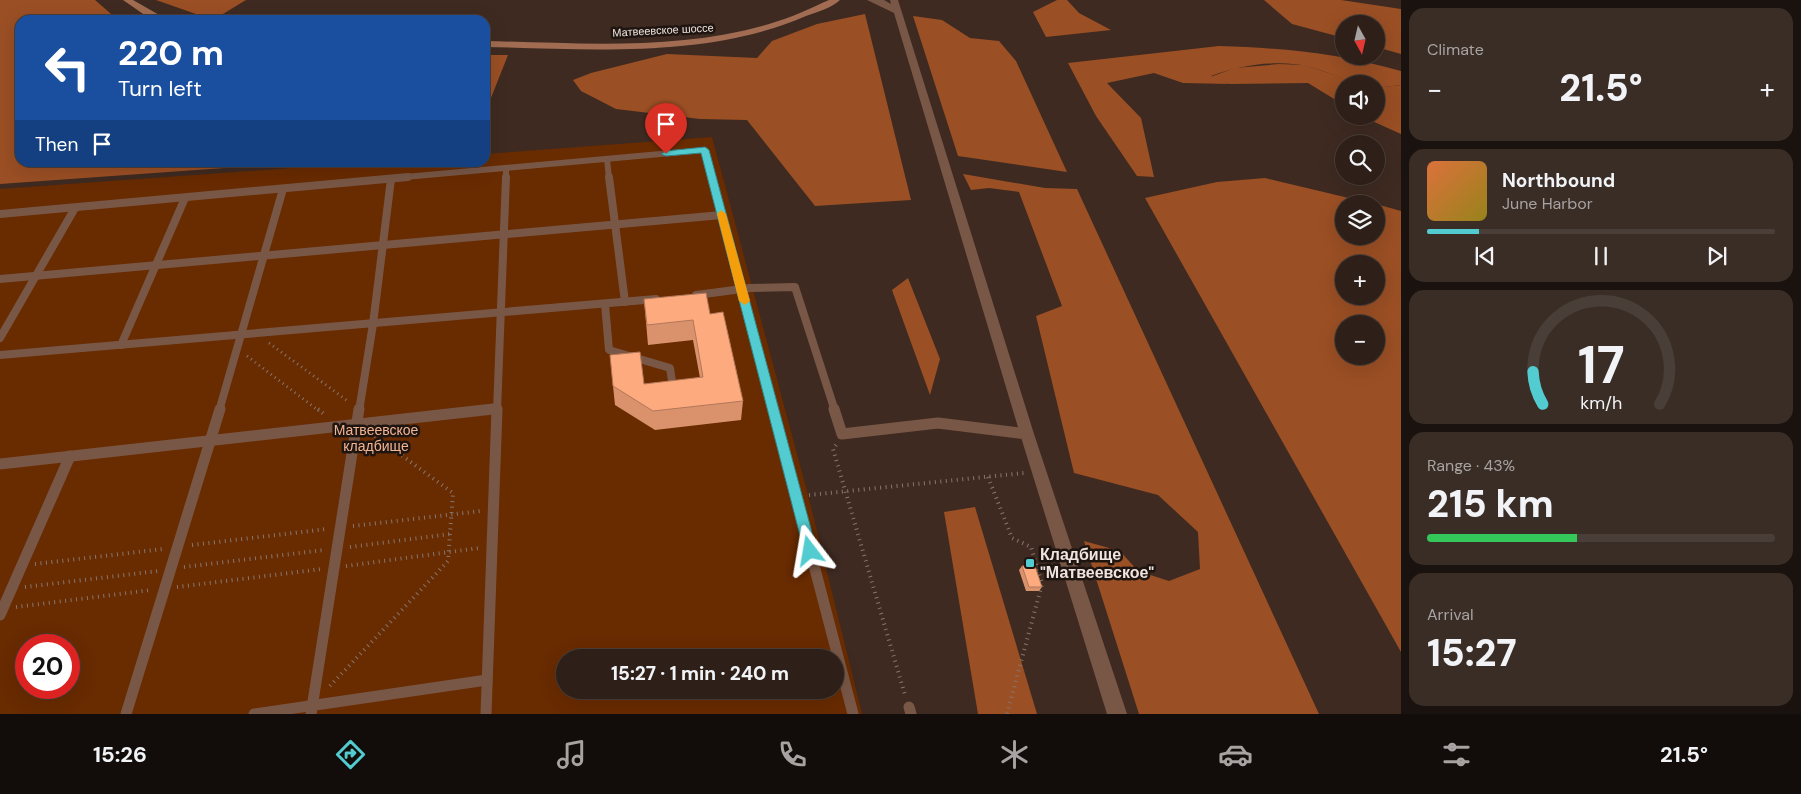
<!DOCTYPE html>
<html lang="en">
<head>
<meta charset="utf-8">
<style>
  :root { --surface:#2e2019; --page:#3a2d26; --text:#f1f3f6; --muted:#a7a3a2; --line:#493e38; --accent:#52ccd0 }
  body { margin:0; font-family:"DM Sans",sans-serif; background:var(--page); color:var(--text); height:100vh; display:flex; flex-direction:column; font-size:19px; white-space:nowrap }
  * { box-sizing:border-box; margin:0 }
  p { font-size:16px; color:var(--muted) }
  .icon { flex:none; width:28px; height:28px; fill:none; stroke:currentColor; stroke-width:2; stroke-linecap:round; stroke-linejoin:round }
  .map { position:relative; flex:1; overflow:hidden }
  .panel { display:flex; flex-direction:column; gap:8px; padding:8px; background:#19120e; width:400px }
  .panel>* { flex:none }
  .hud { position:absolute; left:15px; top:15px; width:475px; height:152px; border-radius:15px; box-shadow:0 5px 20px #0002,0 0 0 1px var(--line); background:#1a4fa0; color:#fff; overflow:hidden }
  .needle { width:32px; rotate:172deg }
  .fabs { position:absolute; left:1335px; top:15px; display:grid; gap:10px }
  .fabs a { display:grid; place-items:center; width:50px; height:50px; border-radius:50%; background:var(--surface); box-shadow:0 5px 20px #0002,0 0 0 1px var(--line); font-size:25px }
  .speed { position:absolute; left:15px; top:634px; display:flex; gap:10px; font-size:25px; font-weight:700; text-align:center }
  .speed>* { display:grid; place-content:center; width:65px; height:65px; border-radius:50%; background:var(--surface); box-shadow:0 5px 20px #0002,0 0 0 1px var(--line); line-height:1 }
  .speed .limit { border:8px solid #d22; background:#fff; color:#111 }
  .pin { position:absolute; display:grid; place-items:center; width:42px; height:42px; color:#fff; margin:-51px -21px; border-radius:50% 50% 50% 0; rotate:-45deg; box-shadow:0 0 5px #0007 }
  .pin .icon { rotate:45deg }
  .me { position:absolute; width:55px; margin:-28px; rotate:346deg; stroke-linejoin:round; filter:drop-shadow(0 0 4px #0008) }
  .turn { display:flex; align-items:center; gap:18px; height:105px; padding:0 20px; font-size:22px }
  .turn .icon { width:65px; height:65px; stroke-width:2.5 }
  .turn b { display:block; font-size:35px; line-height:42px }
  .then { display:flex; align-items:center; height:48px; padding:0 20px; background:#0003; gap:10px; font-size:19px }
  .big { font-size:38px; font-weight:800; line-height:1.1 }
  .panel .tile { flex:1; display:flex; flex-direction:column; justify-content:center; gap:8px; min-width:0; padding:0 18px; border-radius:15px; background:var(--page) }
  .panel .dial { align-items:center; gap:0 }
  .dial svg { height:130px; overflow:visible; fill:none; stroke:var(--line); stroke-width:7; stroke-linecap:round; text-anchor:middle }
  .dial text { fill:var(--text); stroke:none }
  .song { display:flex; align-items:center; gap:15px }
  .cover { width:60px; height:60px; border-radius:8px; background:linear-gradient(135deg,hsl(20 70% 55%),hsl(50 70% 35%)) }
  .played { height:5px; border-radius:2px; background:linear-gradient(90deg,var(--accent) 15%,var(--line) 15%) }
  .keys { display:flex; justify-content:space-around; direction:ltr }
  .heat { display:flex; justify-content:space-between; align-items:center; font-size:28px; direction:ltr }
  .charge { height:8px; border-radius:4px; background:linear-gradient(90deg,#34c759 43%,var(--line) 0) }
  .trip { position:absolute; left:556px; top:649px; width:288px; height:50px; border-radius:25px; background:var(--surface); box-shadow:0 5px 20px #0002,0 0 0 1px var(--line); font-weight:800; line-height:50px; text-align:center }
  .dock { display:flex; height:80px; justify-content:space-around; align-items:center; background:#120d0a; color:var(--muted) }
  .dock .icon { width:35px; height:35px }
  .dock .selected { color:var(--accent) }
  .dock b { font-size:22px; color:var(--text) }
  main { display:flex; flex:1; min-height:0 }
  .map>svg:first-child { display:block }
</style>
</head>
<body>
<main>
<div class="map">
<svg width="1401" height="714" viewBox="0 0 1401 714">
  <rect width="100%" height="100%" fill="#3e2a21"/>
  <path fill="#692b00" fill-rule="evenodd" d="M712 137 808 495 862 714H0V189L362 163 485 162V154ZM26 645H69V688H26ZM565 658H835V690H565Z"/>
  <g fill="#9b4f24" fill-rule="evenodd">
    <polygon points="0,0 95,0 118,20 20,20 20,162 294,163 0,184"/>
    <polygon points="156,0 246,0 213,20"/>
    <polygon points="1057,0 1067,0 1079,13 1111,30 1046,37 1033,12"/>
    <polygon points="1264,0 1341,0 1401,9 1401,54 1376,47 1376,24 1344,24 1344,38 1292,24"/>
    <polygon points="865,14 911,200 815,206 747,120 700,119 616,109 581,91 573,80 591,73 667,54 757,58 772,41 817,24"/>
    <polygon points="913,16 942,20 970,38 999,41 1016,61 1067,172 958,156"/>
    <path d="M1219 46C1284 48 1338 53 1401 71V85L1378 88 1376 84C1351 84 1330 72 1306 66 1276 59 1239 66 1211 76L1230 84 1183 83 1154 73 1107 83 1141 118 1154 177 1137 176 1096 116 1068 63Z"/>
    <polygon points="485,55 508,55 485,113"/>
    <polygon points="963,174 1045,188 1077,189 1319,714 1139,714 1084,541 1120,551 1138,571 1169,581 1200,569 1198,532 1158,495 1074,473 1036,316 1062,306 1019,192 989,188 971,190"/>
    <path d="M1265 178 1374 204H1344V236H1376V204L1401 211V652L1145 198 1217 182ZM1344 264H1376V296H1344ZM1344 324H1376V356H1344Z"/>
    <polygon points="908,278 940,359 930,395 892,290"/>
    <polygon points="975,507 1037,714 978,714 944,512"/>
  </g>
  <g fill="#994e23">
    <polygon points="1279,64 1304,65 1363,84 1344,84 1344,105 1308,83 1230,84 1210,77 1235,68"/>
    <polygon points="1401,85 1401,134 1361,116 1376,116 1376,88"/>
  </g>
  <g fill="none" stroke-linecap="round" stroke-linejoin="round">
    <g stroke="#87766e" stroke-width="3" stroke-dasharray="1 4" stroke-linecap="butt">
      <polyline points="269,343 349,402"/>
      <polyline points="247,356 319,411"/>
    </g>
    <g stroke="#87766e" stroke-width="4" stroke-dasharray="1 4.5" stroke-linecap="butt">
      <polyline points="318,409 324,414"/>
      <polyline points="836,445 833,449 905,695"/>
      <polyline points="988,477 1012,538 1031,547 1042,584 1007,714"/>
      <polyline points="809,495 1024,473"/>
      <polyline points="353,526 481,511"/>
      <polyline points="192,545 327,529"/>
      <polyline points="350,547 450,534"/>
      <polyline points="35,564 163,549"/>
      <polyline points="346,566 479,548"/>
      <polyline points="184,567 324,550"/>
      <polyline points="25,587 158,571"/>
      <polyline points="177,587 322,569"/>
      <polyline points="16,607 151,590"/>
      <polyline points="330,686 448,561 453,493 374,435"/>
    </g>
    <g stroke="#795746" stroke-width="6">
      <polyline points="607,159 609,178"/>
      <polyline points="394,178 705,150 712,178"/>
      <polyline points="506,178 506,168"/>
    </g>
    <g stroke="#795746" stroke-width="8">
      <polyline points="609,177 625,302"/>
      <polyline points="712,177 773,411"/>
      <polyline points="0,214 408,177"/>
      <polyline points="0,279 722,215"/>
      <polyline points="696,295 750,288 795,287 835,411"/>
      <polyline points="605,304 609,350 670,368 673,388"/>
      <polyline points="0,338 75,208"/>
      <polyline points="121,345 185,198"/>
      <polyline points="0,355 656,299"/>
      <polyline points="219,411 283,189"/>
      <polyline points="359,411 373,324 391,179"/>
      <polyline points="482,411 496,409"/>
      <polyline points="497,411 506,177"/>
    </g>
    <g stroke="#795746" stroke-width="11">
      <polyline points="773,409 853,714"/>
      <polyline points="834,409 842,434 938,423 1027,434"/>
      <polyline points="0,464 493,409"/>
      <polyline points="0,615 70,456"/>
      <polyline points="909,707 911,714"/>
      <polyline points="126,714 220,409"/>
      <polyline points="254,714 487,680"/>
      <polyline points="311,714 359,409"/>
      <polyline points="486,714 497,409"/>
    </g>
    <polygon fill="#795746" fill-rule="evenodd" points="867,0 884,0 891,4 890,0 898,0 1034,434 1127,714 1107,714 1020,434 894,13"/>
    <g fill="#a16c51" fill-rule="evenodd">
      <polygon points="123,0 133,0 168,20 149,18"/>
      <path d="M829 0H840C832 8 817 12 806 16 707 59 590 49 485 47V41C579 43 678 51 769 24 790 18 809 9 829 0Z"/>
    </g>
  </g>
  <g fill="#da926d">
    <polygon points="644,299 710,314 743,401 741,420 655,430 615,405 613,386 644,384 700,378 693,340 648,345"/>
    <polygon points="1022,566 1042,587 1039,591 1026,591 1019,570"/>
  </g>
  <g fill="#feaa7f" stroke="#b27759">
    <polygon points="706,293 710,314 723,312 743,401 653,411 613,386 610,355 640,352 644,384 703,377 693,320 647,325 644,299"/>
    <polygon points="1022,566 1035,566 1042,587 1029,587"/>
  </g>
  <polygon fill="#52ccd0" stroke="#358587" points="705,147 709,150 817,551 815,556 810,557 806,556 804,551 701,153 666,156 661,154 666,151"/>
  <polygon fill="#f59e0b" points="721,210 726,214 750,301 745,305 739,301 717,214"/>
  <rect fill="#52ccd0" stroke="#1e1511" stroke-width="2" x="1025" y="558" width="10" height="10" rx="2.5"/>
  <g text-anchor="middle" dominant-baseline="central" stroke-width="5" stroke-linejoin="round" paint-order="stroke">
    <g font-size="11" fill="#f1e4de" stroke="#1e1511">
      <text transform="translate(663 30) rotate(-3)">Матвеевское шоссе</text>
    </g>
    <g font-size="14" fill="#f3b493" stroke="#1e1511">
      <text x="376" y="430">Матвеевское<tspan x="376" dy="16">кладбище</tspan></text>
    </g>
    <g font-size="16" font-weight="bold" fill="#f1e4de" stroke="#1e1511" text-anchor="start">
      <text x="1040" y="554">Кладбище<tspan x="1040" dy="18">"Матвеевское"</tspan></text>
    </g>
  </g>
</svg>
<div class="fabs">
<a><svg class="needle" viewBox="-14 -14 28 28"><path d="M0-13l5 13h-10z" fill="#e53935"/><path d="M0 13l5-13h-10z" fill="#a7a3a2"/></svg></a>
<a><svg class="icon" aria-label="sound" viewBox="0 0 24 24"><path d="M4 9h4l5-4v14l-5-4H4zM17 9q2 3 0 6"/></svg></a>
<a><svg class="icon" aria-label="search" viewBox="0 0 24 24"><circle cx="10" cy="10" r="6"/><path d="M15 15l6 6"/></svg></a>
<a><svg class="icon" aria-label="layers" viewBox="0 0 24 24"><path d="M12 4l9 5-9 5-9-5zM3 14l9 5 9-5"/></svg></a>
<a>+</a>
<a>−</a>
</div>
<div class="speed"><div class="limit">20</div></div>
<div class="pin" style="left:666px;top:154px;background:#d93025"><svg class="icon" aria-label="arrive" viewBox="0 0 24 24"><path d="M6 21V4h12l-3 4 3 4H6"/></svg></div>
<svg class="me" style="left:810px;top:551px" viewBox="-20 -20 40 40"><path d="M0-17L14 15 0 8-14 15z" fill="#52ccd0" stroke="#fff" stroke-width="4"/></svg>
<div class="trip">15:27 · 1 min · 240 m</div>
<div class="hud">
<div class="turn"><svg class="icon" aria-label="left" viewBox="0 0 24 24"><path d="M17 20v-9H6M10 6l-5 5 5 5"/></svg><div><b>220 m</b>Turn left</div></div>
<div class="then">Then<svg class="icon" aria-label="arrive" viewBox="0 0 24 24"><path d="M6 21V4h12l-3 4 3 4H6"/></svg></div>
</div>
</div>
<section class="panel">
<div class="tile"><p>Climate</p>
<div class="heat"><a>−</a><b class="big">21.5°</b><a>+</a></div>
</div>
<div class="tile">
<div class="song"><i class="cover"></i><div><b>Northbound</b><p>June Harbor</p></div></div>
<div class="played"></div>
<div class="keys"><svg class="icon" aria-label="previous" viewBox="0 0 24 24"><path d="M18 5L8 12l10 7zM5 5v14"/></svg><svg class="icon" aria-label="pause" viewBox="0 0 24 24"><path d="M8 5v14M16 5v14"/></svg><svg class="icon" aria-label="next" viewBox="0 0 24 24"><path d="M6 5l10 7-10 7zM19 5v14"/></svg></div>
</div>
<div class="tile dial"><svg viewBox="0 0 100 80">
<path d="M14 69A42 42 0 1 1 86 69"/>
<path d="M14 69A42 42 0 0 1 8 49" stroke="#52ccd0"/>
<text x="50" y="56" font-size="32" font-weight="700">17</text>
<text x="50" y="72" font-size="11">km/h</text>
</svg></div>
<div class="tile"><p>Range · 43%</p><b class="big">215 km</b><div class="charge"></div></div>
<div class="tile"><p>Arrival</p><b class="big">15:27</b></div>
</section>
</main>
<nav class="dock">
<b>15:26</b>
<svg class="icon selected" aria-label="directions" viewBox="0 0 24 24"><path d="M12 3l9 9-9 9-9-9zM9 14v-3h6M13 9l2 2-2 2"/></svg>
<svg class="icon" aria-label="music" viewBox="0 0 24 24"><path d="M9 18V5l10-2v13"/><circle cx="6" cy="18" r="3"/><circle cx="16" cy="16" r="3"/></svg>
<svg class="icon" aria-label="phone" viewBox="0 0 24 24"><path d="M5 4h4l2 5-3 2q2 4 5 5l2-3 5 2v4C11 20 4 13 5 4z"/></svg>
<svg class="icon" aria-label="climate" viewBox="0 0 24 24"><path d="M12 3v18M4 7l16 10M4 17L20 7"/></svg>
<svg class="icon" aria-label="car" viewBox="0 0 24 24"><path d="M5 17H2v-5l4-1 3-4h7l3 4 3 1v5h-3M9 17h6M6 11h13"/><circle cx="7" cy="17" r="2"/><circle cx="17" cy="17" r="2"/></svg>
<svg class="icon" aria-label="filters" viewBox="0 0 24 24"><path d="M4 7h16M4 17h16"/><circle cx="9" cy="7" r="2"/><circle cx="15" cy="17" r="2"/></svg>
<b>21.5°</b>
</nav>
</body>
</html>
